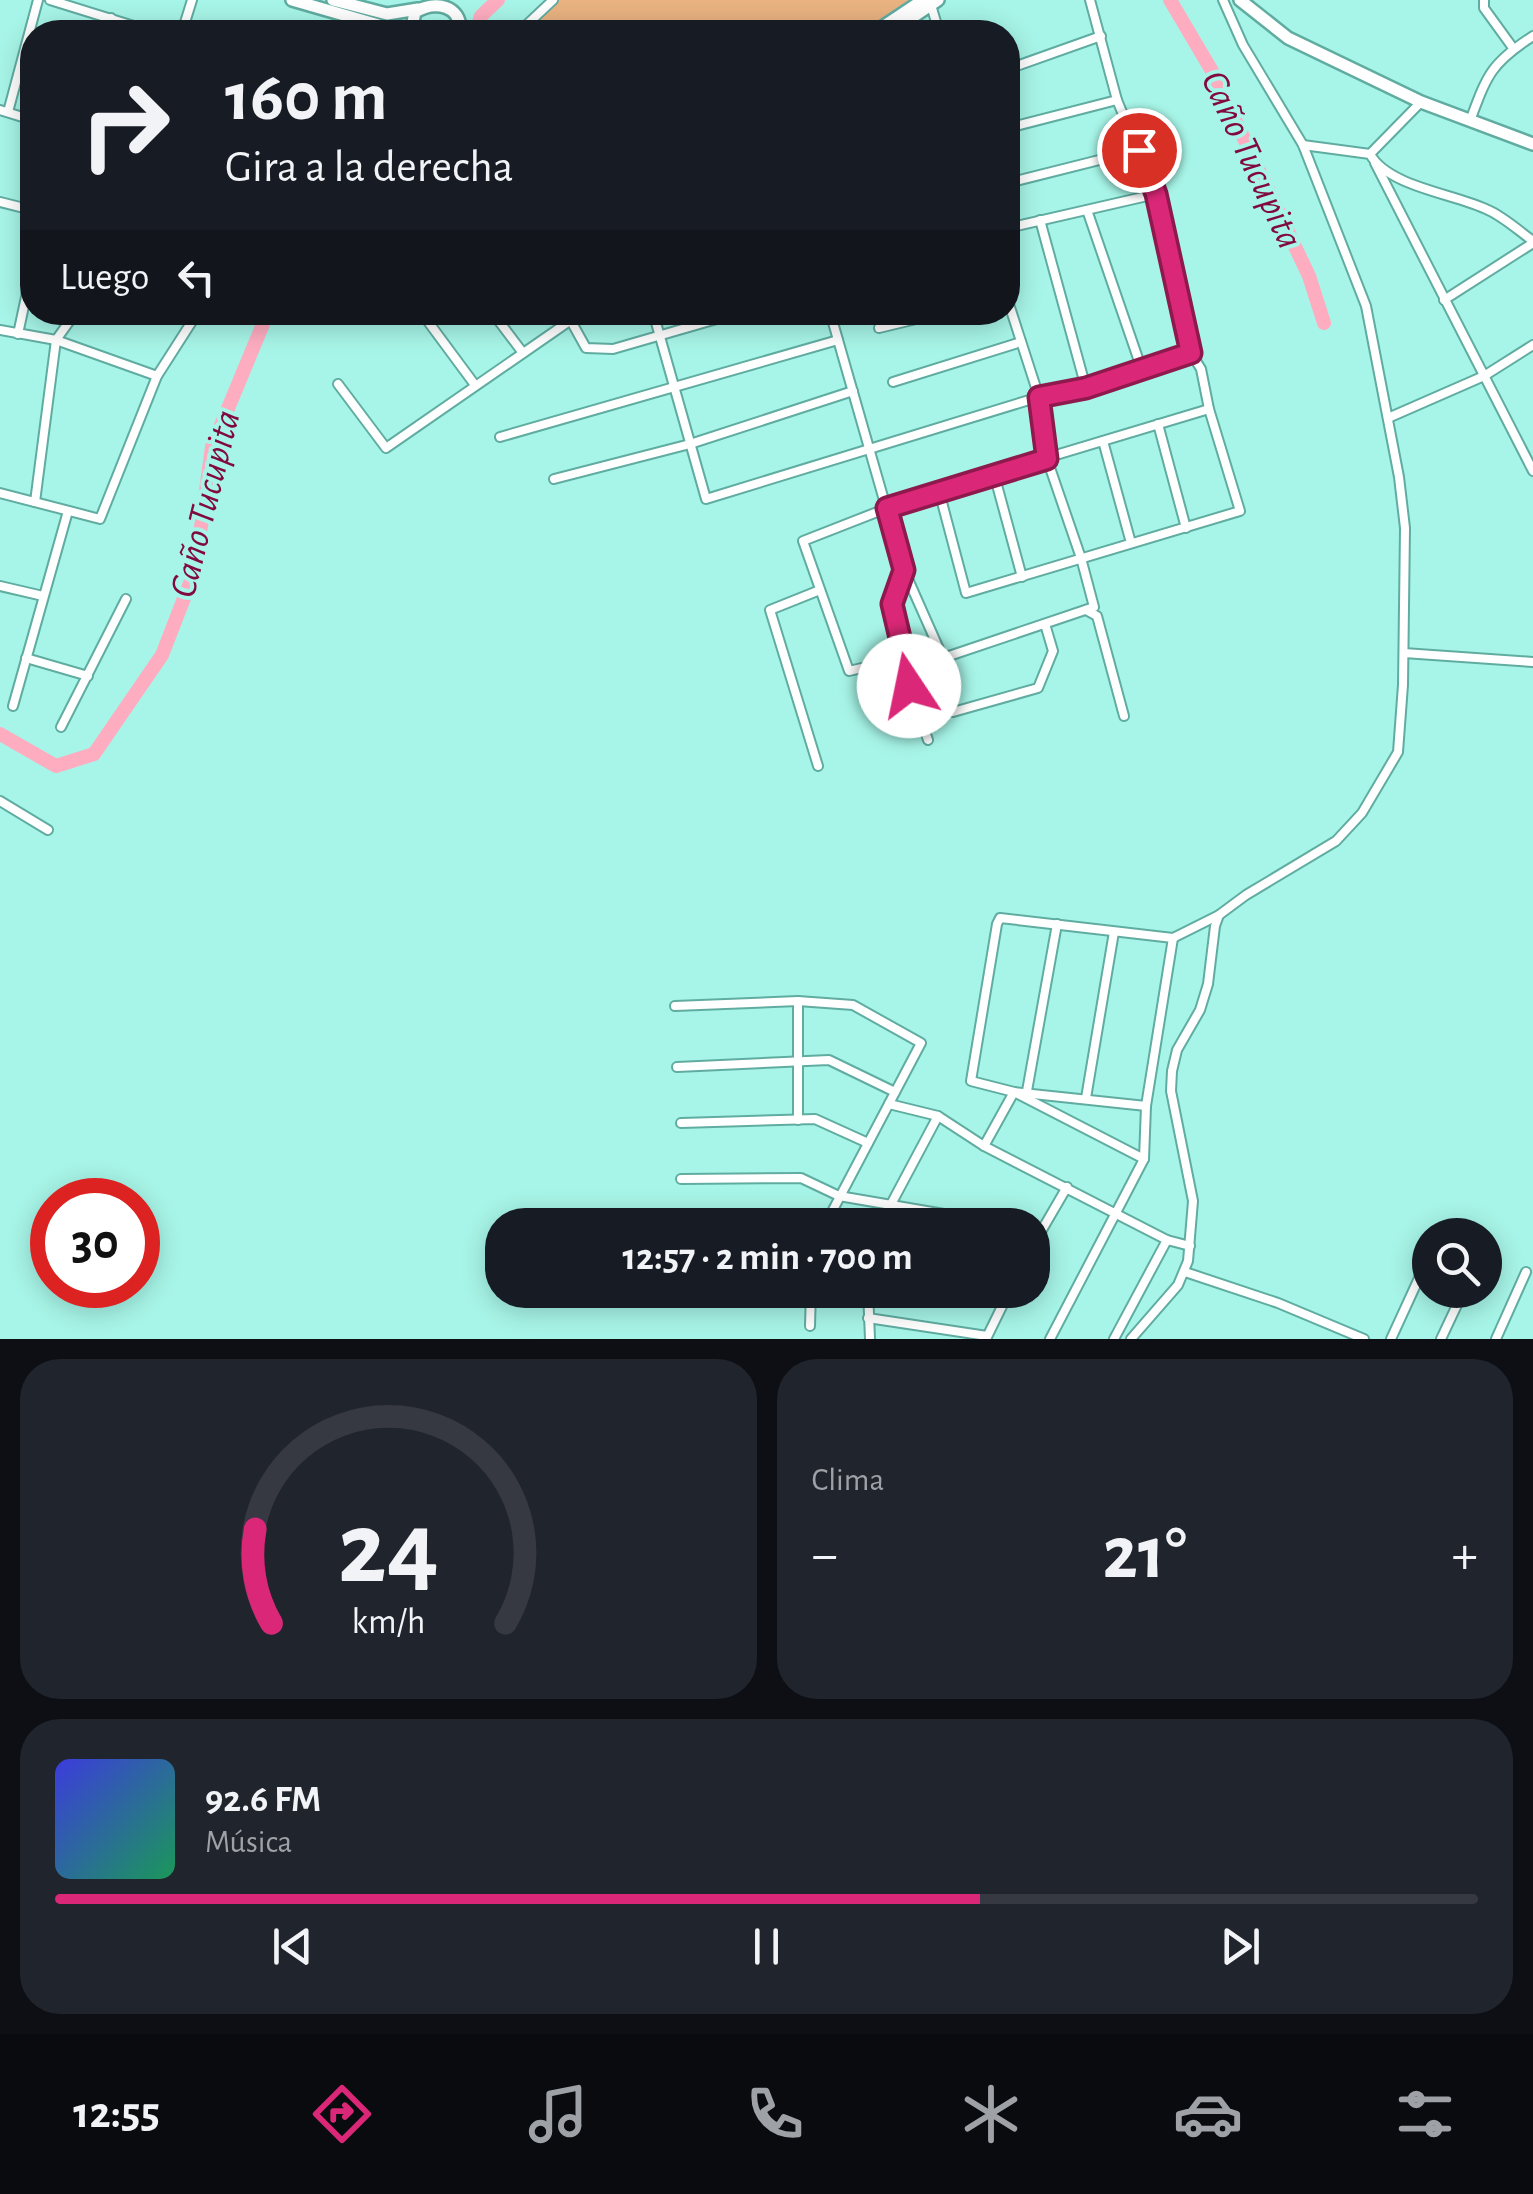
<!DOCTYPE html>
<html lang="es">
<head>
<meta charset="utf-8">
<style>
  :root { --surface:#171b24; --page:#20242c; --text:#f1f3f6; --muted:#9ea1a6; --line:#363941; --accent:#db2777 }
  body { margin:0; font-family:"Alegreya Sans",sans-serif; background:var(--page); color:var(--text); height:100vh; display:flex; flex-direction:column; font-size:38px; white-space:nowrap }
  * { box-sizing:border-box; margin:0 }
  p { font-size:32px; color:var(--muted) }
  .icon { flex:none; width:55px; height:55px; fill:none; stroke:currentColor; stroke-width:2; stroke-linecap:round; stroke-linejoin:round }
  .map { position:relative; height:1339px; overflow:hidden }
  .panel { display:flex; flex-direction:column; gap:20px; padding:20px; background:#0d0f14; flex:1 }
  .panel>* { flex:none }
  .hud { position:absolute; left:20px; top:20px; width:1000px; height:305px; border-radius:40px; box-shadow:0 5px 25px #0003; background:#171b24; color:var(--text); overflow:hidden }
  .buttons { position:absolute; left:1412px; top:1218px; display:grid; gap:20px }
  .buttons a { display:grid; place-items:center; width:90px; height:90px; border-radius:50%; background:var(--surface); box-shadow:0 5px 25px #0003; font-size:50px }
  .speed { position:absolute; left:30px; top:1178px; display:flex; gap:20px; font-size:50px; font-weight:700; text-align:center }
  .speed>* { display:grid; place-content:center; width:130px; height:130px; border-radius:50%; background:var(--surface); box-shadow:0 5px 25px #0003; line-height:1 }
  .speed .limit { border:15px solid #d22; background:#fff; color:#111 }
  .pin { position:absolute; display:grid; place-items:center; width:85px; height:85px; color:#fff; margin:-42px; border:5px solid #fff; border-radius:50%; box-shadow:0 2px 10px #0007 }
  .me { position:absolute; width:110px; margin:-55px; rotate:349deg; stroke-linejoin:round; filter:drop-shadow(0 0 8px #0008) }
  .turn { display:flex; align-items:center; gap:35px; height:210px; padding:0 40px; font-size:45px }
  .turn .icon { width:130px; height:130px; stroke-width:2.5 }
  .turn b { display:block; font-size:70px; line-height:85px }
  .then { display:flex; align-items:center; height:95px; padding:0 40px; background:#0003; gap:20px; font-size:38px }
  .big { font-size:75px; font-weight:600; line-height:1.1 }
  .panel .tile { flex:1; display:flex; flex-direction:column; justify-content:center; gap:15px; min-width:0; padding:0 35px; border-radius:40px; background:var(--page) }
  .panel .dial { align-items:center; gap:0 }
  .dial svg { height:260px; overflow:visible; fill:none; stroke:var(--line); stroke-width:7; stroke-linecap:round; text-anchor:middle }
  .dial text { fill:var(--text); stroke:none }
  .song { display:flex; align-items:center; gap:30px }
  .cover { width:120px; height:120px; border-radius:15px; background:linear-gradient(135deg,hsl(240 70% 55%),hsl(150 70% 35%)) }
  .played { height:10px; border-radius:5px; background:linear-gradient(90deg,var(--accent) 65%,var(--line) 65%) }
  .keys { display:flex; justify-content:space-around; direction:ltr }
  .heat { display:flex; justify-content:space-between; align-items:center; font-size:55px; direction:ltr }
  .panel .tiles { flex:1; display:grid; gap:20px; grid-template-columns:1fr 1fr }
  .tile:last-child { grid-column:span 2 }
  .trip { position:absolute; left:485px; top:1208px; width:565px; height:100px; border-radius:40px; background:var(--surface); box-shadow:0 5px 25px #0003; font-weight:600; line-height:100px; text-align:center }
  .tabs { display:flex; height:160px; justify-content:space-around; align-items:center; background:#090b0e; color:var(--muted) }
  .tabs .icon { width:70px; height:70px }
  .tabs .active { color:var(--accent) }
  .tabs b { font-size:45px; color:var(--text) }
  .map>svg:first-child { display:block }
</style>
</head>
<body>
<div class="map">
<svg width="1533" height="1339" viewBox="0 0 1533 1339">
  <rect width="100%" height="100%" fill="#a7f5e8"/>
  <polygon fill="#e9b280" points="553,0 913,0 864,32 519,32"/>
  <g fill="none" stroke-linecap="round" stroke-linejoin="round">
    <g stroke="#feadc1" stroke-width="14">
      <polyline points="1170,0 1212,71 1309,276 1324,323"/>
      <polyline points="476,32 481,16 498,0"/>
      <polyline points="0,734 56,766 94,754 162,655 195,570 212,447 268,312"/>
    </g>
    <g stroke="#60aca1" stroke-width="12">
      <g id="street">
        <polyline points="50,0 153,32"/>
        <polyline points="1484,0 1484,8 1513,48"/>
        <polyline points="931,5 939,32"/>
        <polyline points="106,32 111,18"/>
        <polyline points="182,32 192,0"/>
        <polyline points="519,32 553,0"/>
        <polyline points="1008,69 1101,36"/>
        <polyline points="0,110 32,120"/>
        <polyline points="8,112 38,0"/>
        <path d="M1470 121C1487 75 1491 63 1533 36"/>
        <polyline points="1008,128 1117,100"/>
        <path d="M1303 145 1370 154C1388 187 1456 194 1488 210 1504 217 1519 231 1533 241"/>
        <polyline points="1370,154 1421,102"/>
        <polyline points="1375,163 1533,471"/>
        <polyline points="1008,183 1139,150"/>
        <polyline points="0,202 32,210"/>
        <polyline points="1087,210 1142,370"/>
        <polyline points="1040,220 1086,388"/>
        <polyline points="1008,228 1156,194"/>
        <polyline points="1444,300 1533,243"/>
        <polyline points="421,312 475,385"/>
        <polyline points="492,312 523,353"/>
        <polyline points="566,312 586,348 613,349 741,312"/>
        <polyline points="653,312 706,499 1039,397 1086,388 1191,353"/>
        <polyline points="830,312 904,570"/>
        <polyline points="879,328 945,312"/>
        <polyline points="0,330 56,340 157,376"/>
        <polyline points="18,334 32,269"/>
        <polyline points="893,382 1021,342"/>
        <polyline points="338,384 386,448 571,320"/>
        <polyline points="1388,418 1484,376 1533,345"/>
        <polyline points="1158,424 1186,528"/>
        <polyline points="500,437 838,340"/>
        <polyline points="1103,441 1131,543"/>
        <polyline points="994,474 1022,577"/>
        <polyline points="554,479 690,444 853,391"/>
        <polyline points="939,491 966,593 1240,511 1209,409 1201,369 1191,353 1156,194 1117,100 1090,0"/>
        <polyline points="0,493 100,519 157,376 198,312"/>
        <polyline points="35,502 56,340 76,312"/>
        <polyline points="0,586 43,596"/>
        <polyline points="1086,610 1097,616 1124,716"/>
        <polyline points="1404,653 1533,662"/>
        <polyline points="26,658 88,676"/>
        <polyline points="943,658 953,712 1038,688 1053,651 1045,624"/>
        <polyline points="900,659 849,671 803,541 913,498 1209,409"/>
        <polyline points="13,706 68,511"/>
        <polyline points="61,727 126,599"/>
        <polyline points="928,740 900,659 901,642 892,604 904,570 943,658 1094,607 1081,558 1047,459 1039,397 1008,301"/>
        <polyline points="818,766 770,610 820,590"/>
        <polyline points="0,801 48,830"/>
        <polyline points="798,1001 798,1120"/>
        <polyline points="675,1006 798,1001 853,1005 921,1043 825,1225"/>
        <polyline points="677,1067 829,1060 895,1092"/>
        <polyline points="1027,1091 1057,924"/>
        <polyline points="1086,1098 1114,932"/>
        <polyline points="889,1104 938,1116 984,1146 1167,1240 1190,1246"/>
        <polyline points="1146,1106 1014,1092 971,1081 997,924 1000,918 1173,938 1219,915"/>
        <polyline points="681,1123 815,1119 868,1143"/>
        <polyline points="984,1146 1014,1092 1144,1159"/>
        <polyline points="681,1179 801,1178 839,1196 1008,1225"/>
        <polyline points="880,1225 938,1116"/>
        <polyline points="1032,1247 1067,1187"/>
        <polyline points="1185,1272 1278,1303 1364,1339"/>
        <polyline points="868,1290 870,1339"/>
        <polyline points="684,1294 811,1291"/>
        <polyline points="868,1318 987,1336"/>
        <polyline points="810,1326 811,1290"/>
        <polyline points="986,1339 1010,1290"/>
        <polyline points="1050,1339 1144,1159 1146,1106 1173,938"/>
        <polyline points="1114,1339 1167,1240"/>
        <polyline points="1131,1339 1178,1285 1188,1261 1193,1201 1171,1091 1172,1071 1177,1050 1200,1010 1208,984 1215,926 1219,915 1246,895 1336,841 1362,813 1398,752 1403,685 1405,528 1399,477 1366,306 1303,145 1243,45 1223,0"/>
        <polyline points="1391,1339 1425,1265"/>
        <polyline points="1441,1339 1464,1290"/>
        <polyline points="1496,1339 1526,1272"/>
      </g>
    </g>
    <g stroke="#60aca1" stroke-width="16">
      <g id="secondary">
        <polyline points="292,0 389,28 410,30"/>
        <polyline points="333,0 387,14 418,9"/>
        <polyline points="1240,0 1288,38 1421,102 1533,144"/>
        <path d="M411 32 415 12C435 0 462 5 460 32"/>
        <polyline points="875,32 923,0"/>
        <polyline points="891,32 938,0"/>
      </g>
    </g>
    <use href="#street" stroke="#fff" stroke-width="8"/>
    <use href="#secondary" stroke="#fff" stroke-width="11"/>
  </g>
  <g fill="none" stroke-linecap="round" stroke-linejoin="round">
    <g stroke="#8e194d" stroke-width="25">
      <polyline id="route" points="909,686 900,659 901,642 892,604 904,570 887,508 1047,459 1039,397 1086,388 1191,353 1156,194 1139,150"/>
    </g>
    <use href="#route" stroke="#db2777" stroke-width="18"/>
  </g>
  <g text-anchor="middle" dominant-baseline="central" stroke-width="8" stroke-linejoin="round" paint-order="stroke">
    <g font-size="38" font-style="italic" fill="#810b3e" stroke="#a7f5e8">
      <text transform="translate(1251 160) rotate(65)">Caño Tucupita</text>
      <text transform="translate(206 504) rotate(-76)">Caño Tucupita</text>
    </g>
  </g>
</svg>
<div class="buttons">
<a><svg class="icon" aria-label="search" viewBox="0 0 24 24"><circle cx="10" cy="10" r="6"/><path d="M15 15l6 6"/></svg></a>
</div>
<div class="speed"><div class="limit">30</div></div>
<div class="pin" style="left:1139px;top:150px;background:#d93025"><svg class="icon" aria-label="arrive" viewBox="0 0 24 24"><path d="M6 21V4h12l-3 4 3 4H6"/></svg></div>
<svg class="me" style="left:909px;top:686px" viewBox="-20 -20 40 40"><circle r="19" fill="#fff"/><path d="M0-13L10 11 0 6-10 11z" fill="#db2777"/></svg>
<div class="trip">12:57 · 2 min · 700 m</div>
<div class="hud">
<div class="turn"><svg class="icon" aria-label="right" viewBox="0 0 24 24"><path d="M7 20v-9h11M14 6l5 5-5 5"/></svg><div><b>160 m</b>Gira a la derecha</div></div>
<div class="then">Luego<svg class="icon" aria-label="left" viewBox="0 0 24 24"><path d="M17 20v-9H6M10 6l-5 5 5 5"/></svg></div>
</div>
</div>
<section class="panel">
<div class="tiles">
<div class="tile dial"><svg viewBox="0 0 100 80">
<path d="M14 69A42 42 0 1 1 86 69"/>
<path d="M14 69A42 42 0 0 1 9 40" stroke="#db2777"/>
<text x="50" y="56" font-size="32" font-weight="700">24</text>
<text x="50" y="72" font-size="11">km/h</text>
</svg></div>
<div class="tile"><p>Clima</p>
<div class="heat"><a>−</a><b class="big">21°</b><a>+</a></div>
</div>
<div class="tile">
<div class="song"><i class="cover"></i><div><b>92.6 FM</b><p>Música</p></div></div>
<div class="played"></div>
<div class="keys"><svg class="icon" aria-label="previous" viewBox="0 0 24 24"><path d="M18 5L8 12l10 7zM5 5v14"/></svg><svg class="icon" aria-label="pause" viewBox="0 0 24 24"><path d="M8 5v14M16 5v14"/></svg><svg class="icon" aria-label="next" viewBox="0 0 24 24"><path d="M6 5l10 7-10 7zM19 5v14"/></svg></div>
</div>
</div>
</section>
<nav class="tabs">
<b>12:55</b>
<svg class="icon active" aria-label="directions" viewBox="0 0 24 24"><path d="M12 3l9 9-9 9-9-9zM9 14v-3h6M13 9l2 2-2 2"/></svg>
<svg class="icon" aria-label="music" viewBox="0 0 24 24"><path d="M9 18V5l10-2v13"/><circle cx="6" cy="18" r="3"/><circle cx="16" cy="16" r="3"/></svg>
<svg class="icon" aria-label="phone" viewBox="0 0 24 24"><path d="M5 4h4l2 5-3 2q2 4 5 5l2-3 5 2v4C11 20 4 13 5 4z"/></svg>
<svg class="icon" aria-label="climate" viewBox="0 0 24 24"><path d="M12 3v18M4 7l16 10M4 17L20 7"/></svg>
<svg class="icon" aria-label="car" viewBox="0 0 24 24"><path d="M5 17H2v-5l4-1 3-4h7l3 4 3 1v5h-3M9 17h6M6 11h13"/><circle cx="7" cy="17" r="2"/><circle cx="17" cy="17" r="2"/></svg>
<svg class="icon" aria-label="filters" viewBox="0 0 24 24"><path d="M4 7h16M4 17h16"/><circle cx="9" cy="7" r="2"/><circle cx="15" cy="17" r="2"/></svg>
</nav>
</body>
</html>
